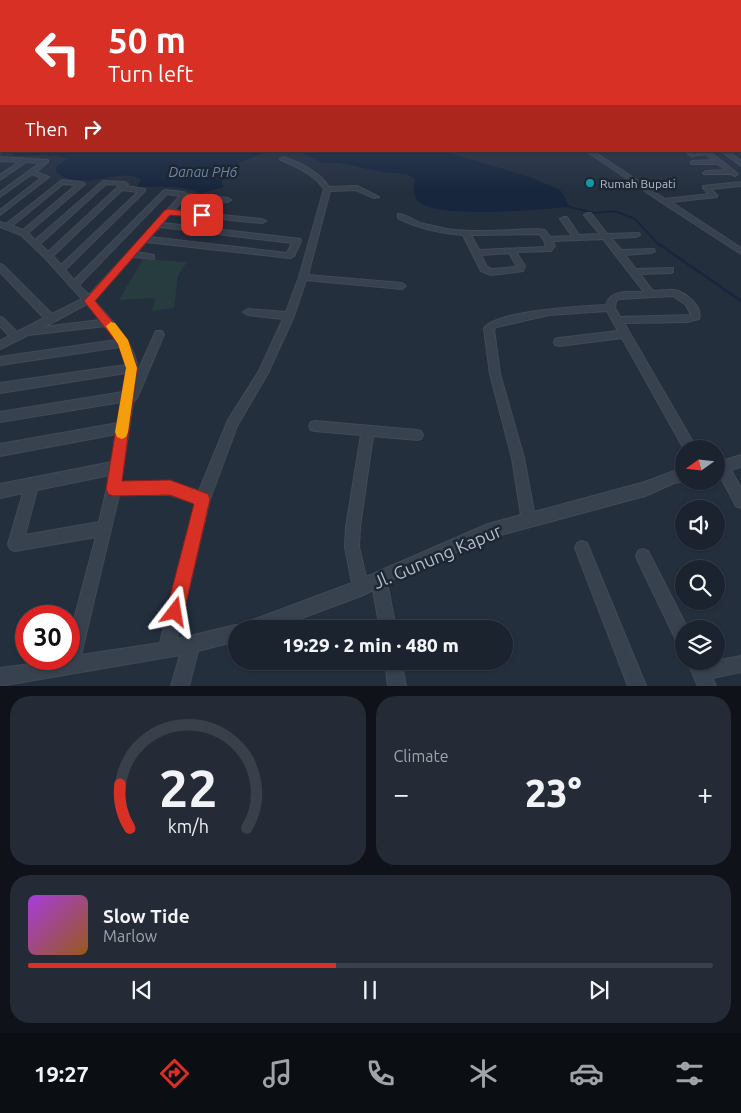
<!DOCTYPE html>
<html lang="en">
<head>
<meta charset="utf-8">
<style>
  :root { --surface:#1b232e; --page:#242b36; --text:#f1f3f6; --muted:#a0a4aa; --line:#39404a; --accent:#d93025 }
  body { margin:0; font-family:Ubuntu,sans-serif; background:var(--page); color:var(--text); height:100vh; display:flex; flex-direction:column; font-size:19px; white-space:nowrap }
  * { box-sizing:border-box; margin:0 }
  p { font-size:16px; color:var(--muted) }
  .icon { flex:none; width:28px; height:28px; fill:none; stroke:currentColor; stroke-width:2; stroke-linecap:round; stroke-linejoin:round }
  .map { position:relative; height:686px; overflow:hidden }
  .details { display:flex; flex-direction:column; gap:10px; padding:10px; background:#0f1319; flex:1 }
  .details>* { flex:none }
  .banner { position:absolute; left:0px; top:0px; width:741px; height:152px; box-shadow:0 1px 4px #0004,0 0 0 1px var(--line); background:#d93025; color:#fff; overflow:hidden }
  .needle { width:32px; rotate:255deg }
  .controls { position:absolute; left:675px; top:440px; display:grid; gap:10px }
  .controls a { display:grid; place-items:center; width:50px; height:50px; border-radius:50%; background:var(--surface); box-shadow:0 1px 4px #0004,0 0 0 1px var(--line); font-size:25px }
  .speed { position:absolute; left:15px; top:605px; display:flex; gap:10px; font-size:25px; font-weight:700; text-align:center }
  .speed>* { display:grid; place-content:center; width:65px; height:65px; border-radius:50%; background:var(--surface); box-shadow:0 1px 4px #0004,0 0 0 1px var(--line); line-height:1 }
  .speed .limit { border:8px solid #d22; background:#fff; color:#111 }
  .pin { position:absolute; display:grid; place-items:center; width:42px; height:42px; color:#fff; margin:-21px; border-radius:10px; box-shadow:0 2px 8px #0006 }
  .me { position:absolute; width:55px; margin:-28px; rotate:14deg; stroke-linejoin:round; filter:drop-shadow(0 0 4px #0008) }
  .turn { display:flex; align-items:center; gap:18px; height:105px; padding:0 25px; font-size:22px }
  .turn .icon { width:65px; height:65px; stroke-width:2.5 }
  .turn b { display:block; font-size:35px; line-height:42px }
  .then { display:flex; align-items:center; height:48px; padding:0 25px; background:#0003; gap:10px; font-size:19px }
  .big { font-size:38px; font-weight:800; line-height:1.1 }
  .details .card { flex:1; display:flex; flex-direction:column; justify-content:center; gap:8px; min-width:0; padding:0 18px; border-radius:20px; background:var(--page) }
  .details .dial { align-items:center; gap:0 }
  .dial svg { height:130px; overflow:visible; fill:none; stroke:var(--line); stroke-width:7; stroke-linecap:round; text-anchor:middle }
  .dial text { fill:var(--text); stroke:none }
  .song { display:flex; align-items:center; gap:15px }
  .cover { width:60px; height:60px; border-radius:8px; background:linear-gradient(135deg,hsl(280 70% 55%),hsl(30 70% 35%)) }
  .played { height:5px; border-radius:2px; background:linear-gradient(90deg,var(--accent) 45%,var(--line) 45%) }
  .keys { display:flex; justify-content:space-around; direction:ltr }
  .heat { display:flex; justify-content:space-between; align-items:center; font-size:28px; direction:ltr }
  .details .tiles { flex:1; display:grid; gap:10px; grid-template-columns:1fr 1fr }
  .card:last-child { grid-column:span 2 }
  .trip { position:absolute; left:228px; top:620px; width:285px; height:50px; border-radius:25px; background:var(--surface); box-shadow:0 1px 4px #0004,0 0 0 1px var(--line); font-weight:800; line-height:50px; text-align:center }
  .tabs { display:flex; height:80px; justify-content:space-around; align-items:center; background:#0b0e12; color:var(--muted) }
  .tabs .icon { width:35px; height:35px }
  .tabs .current { color:var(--accent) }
  .tabs b { font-size:22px; color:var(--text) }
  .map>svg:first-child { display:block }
</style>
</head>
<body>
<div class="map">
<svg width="741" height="686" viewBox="0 0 741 686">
  <rect width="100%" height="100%" fill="#242f3e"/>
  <polygon fill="#263c3f" points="143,259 187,262 178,275 174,308 152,311 155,298 119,300"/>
  <g fill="#17263c">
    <path d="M16 151H159V153L175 151H263L264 153 240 162 221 182 224 187 201 193C183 185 157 187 137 187L141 179C113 166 87 194 56 172V167L67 159 59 156H13Z"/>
    <path d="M300 151H442L530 177 560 190 570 207C540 209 438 220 418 201 412 194 414 187 415 179L407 174 382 172 339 163H322Z"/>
  </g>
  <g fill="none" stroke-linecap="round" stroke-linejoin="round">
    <polyline stroke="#17263c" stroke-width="2" points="570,207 594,213 615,211 635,219 660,246"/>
    <polyline stroke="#17263c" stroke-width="2.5" points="659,244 741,301"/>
    <g stroke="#414a57" stroke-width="2">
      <g id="minor">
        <rect x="740" y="102" width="1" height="3"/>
        <rect x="740" y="117" width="1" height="4"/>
        <rect x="740" y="136" width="1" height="4"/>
        <rect x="0" y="140" width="1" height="4"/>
        <polygon points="740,144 741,145 741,149 740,148"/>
        <polygon points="0,148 3,151 0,153"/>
        <polygon points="586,151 593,151 665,199 709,194 703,188 703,186 741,182 741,186 711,189 717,195 717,197 671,202 741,248 741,254 661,202"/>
        <polygon points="698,151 709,151 738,174 735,176 731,174 704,174 703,173 706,171 726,170 718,164 691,164 691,162 693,161 713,160 705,154 691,156 688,154"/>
        <polygon points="721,151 728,151 741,161 741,166"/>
        <polygon points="0,157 48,160 48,162 36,172 49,177 0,215 0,210 41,178 32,174 0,197 0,192 40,163 26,162 0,180 0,175 19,162 0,161"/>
        <path d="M283 157C299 162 320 172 329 187L357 186 379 197 374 198 356 190 330 191 308 275 402 283 406 286 402 289 306 280 294 316 268 373 237 426 210 499 177 639 236 625 242 628 244 623 250 621 352 583 345 547 346 527 361 435 315 431 311 430 309 426 311 422 315 421 417 430 421 431 423 435 421 439 417 440 373 436 360 527 359 547 366 577 488 524 521 515 512 458 490 374 484 328C496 311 583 306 606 305 610 289 630 292 644 292L603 239 553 241 555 246 551 251 516 252 525 266 523 271 491 275 481 271 463 235C440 233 419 229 398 218V214C406 214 413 220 420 223 429 225 438 227 447 229 476 233 507 230 537 229L545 230 550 237 572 236 560 219 564 217H567L579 235 600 234 584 215 588 213H591L607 234 639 233 640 235 636 237 611 238 621 250 654 249 655 251 651 253 625 255 636 269 673 268V272L670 273 640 274 653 291C660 291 668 289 674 290 686 292 703 307 699 319L687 322 624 323 697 449H684L622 338 559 346 555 345 554 342 555 339 559 338 618 331 607 311 549 315 497 327 494 329 500 374 524 458 534 512 645 482 674 471 684 469V481L674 483 645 496 489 538 387 582 396 629H380L373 590 361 596 272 629H236V641L198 651 189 686H171L180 655 0 686V668L69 659V638L96 537 15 551 10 549 8 544 23 493 0 498V484L112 462 117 434 0 456V444L118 423 122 402 0 422V412L123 392 126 373 0 393V383L126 365 120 347 0 365V357L116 340 106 326 28 335 0 349V341L9 336 0 326V317L3 318 17 332 44 318 0 272V264L3 265 52 314 82 299 45 258 21 235 0 227V222L6 224 62 180 82 182 85 184 28 233 35 240 103 181 125 182 128 184 126 186 145 189V191L65 270 74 280 163 191 165 190 184 192 187 194 228 198 231 200 228 202 185 198 174 210 262 219 266 221 262 223 170 214 163 223 300 239 301 241 294 256 290 258 146 242 137 252 154 255V259L133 257 94 301C110 318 140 348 137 373L156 331H162L164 334 137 398 133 402 121 482 170 481 199 491 228 420 259 371 283 319 248 315 243 312 248 309 286 312 299 277 324 189C315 175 296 166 281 160L280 159ZM63 184 76 185 23 230 12 226ZM106 184 120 185 48 252 40 244ZM122 190 138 192 61 265 53 256ZM167 194 180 196 89 295 79 285ZM160 227 292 243 287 253 150 237ZM539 234 544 240 546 247 479 250 471 235ZM509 253 517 267 492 269 487 267 481 255ZM673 296 686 305 691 315 620 317 615 308 616 301 619 299ZM87 304 100 320 44 327ZM110 475 99 522 25 535 37 490ZM119 495H170L195 503 160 643 81 655Z"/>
        <polygon points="741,455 741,467 731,470 741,488 741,508 736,506 719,474 716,473 716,463"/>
        <polygon points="582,541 587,543 646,686 628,686 575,548 577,543"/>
        <polygon points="643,549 648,551 688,629 684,629 684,646 678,644 638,561 636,556 638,551"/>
        <polygon points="741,656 741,672 712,678 716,686 698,686 687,661 704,661 704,663"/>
        <polygon points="385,661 401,661 406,686 388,686"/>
      </g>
    </g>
    <use href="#minor" fill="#38414e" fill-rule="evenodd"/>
  </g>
  <linearGradient id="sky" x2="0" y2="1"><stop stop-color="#141a22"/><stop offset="0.5" stop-color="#3f4d63"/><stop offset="1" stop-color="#3f4d63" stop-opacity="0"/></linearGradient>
  <rect width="741" height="191" fill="url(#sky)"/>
  <polygon fill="#d93025" stroke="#8d1f18" points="168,209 202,213 206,215 202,218 170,215 95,301 128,340 137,368 122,481 170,480 208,494 210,499 184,612 181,618 175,621 169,618 166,612 194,504 170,495 113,496 108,494 106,489 126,368 118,344 84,301 165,210"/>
  <polygon fill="#f59e0b" points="111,322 115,323 128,340 137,368 128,432 126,437 122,439 117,437 115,432 126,368 118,344 106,326"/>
  <circle fill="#0f9aa8" stroke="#1d2633" stroke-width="2" cx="590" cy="183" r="5"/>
  <g text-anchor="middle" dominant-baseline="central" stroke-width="5" stroke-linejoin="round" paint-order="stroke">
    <g font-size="12" fill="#b4bcc9" stroke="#1d2633" text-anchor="start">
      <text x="600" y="183">Rumah Bupati</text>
    </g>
    <g font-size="14" font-style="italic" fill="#6d86a8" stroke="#1d2633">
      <text x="203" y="172">Danau PH6</text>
    </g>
    <g font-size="18" fill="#b4bcc9" stroke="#1d2633">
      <text transform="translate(437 556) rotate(-23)">Jl. Gunung Kapur</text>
    </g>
  </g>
</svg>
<div class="controls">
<a><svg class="needle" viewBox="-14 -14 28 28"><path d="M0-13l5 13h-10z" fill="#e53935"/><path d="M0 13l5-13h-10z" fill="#a0a4aa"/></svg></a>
<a><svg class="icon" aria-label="sound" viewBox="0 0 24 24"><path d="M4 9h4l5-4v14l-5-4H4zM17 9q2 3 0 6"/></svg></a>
<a><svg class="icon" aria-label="search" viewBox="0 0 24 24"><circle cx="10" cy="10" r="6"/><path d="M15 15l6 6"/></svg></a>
<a><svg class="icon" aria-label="layers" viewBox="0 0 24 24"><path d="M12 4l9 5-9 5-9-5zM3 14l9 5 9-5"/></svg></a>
</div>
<div class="speed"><div class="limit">30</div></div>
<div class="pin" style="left:202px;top:215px;background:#d93025"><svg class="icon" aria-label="arrive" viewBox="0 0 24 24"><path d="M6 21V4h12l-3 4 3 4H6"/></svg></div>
<svg class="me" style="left:175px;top:612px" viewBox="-20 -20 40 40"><path d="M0-17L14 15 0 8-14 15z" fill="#d93025" stroke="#fff" stroke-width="4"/></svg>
<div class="trip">19:29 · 2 min · 480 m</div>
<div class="banner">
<div class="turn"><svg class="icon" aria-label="left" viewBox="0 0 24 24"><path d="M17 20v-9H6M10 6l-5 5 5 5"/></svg><div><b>50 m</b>Turn left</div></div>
<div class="then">Then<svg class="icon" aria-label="right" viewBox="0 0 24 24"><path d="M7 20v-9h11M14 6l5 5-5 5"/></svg></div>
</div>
</div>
<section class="details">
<div class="tiles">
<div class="card dial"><svg viewBox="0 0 100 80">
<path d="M14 69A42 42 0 1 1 86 69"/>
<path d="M14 69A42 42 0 0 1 8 42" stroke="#d93025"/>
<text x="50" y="56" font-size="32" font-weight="700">22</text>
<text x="50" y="72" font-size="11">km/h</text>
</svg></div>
<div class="card"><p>Climate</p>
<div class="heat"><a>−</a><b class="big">23°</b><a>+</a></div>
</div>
<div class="card">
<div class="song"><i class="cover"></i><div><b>Slow Tide</b><p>Marlow</p></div></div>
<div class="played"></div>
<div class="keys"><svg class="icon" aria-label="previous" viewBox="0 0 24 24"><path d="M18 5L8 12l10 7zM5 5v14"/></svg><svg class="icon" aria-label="pause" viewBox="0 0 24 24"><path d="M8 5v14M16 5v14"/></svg><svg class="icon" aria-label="next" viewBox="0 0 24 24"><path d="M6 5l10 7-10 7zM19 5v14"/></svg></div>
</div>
</div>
</section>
<nav class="tabs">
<b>19:27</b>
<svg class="icon current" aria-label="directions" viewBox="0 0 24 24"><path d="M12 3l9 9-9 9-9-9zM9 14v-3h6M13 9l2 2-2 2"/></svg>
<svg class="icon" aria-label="music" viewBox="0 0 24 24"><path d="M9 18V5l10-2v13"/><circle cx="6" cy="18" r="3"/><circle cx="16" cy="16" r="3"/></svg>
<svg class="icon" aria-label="phone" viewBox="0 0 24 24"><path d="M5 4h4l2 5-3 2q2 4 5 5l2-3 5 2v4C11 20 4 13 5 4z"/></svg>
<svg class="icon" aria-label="climate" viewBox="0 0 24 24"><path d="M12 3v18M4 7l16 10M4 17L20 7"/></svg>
<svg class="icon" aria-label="car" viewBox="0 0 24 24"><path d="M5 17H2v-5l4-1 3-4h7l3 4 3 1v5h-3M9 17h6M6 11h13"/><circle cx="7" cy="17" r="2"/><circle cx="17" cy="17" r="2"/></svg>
<svg class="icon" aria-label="filters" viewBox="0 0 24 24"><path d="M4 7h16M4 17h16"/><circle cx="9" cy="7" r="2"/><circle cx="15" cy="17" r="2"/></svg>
</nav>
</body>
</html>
